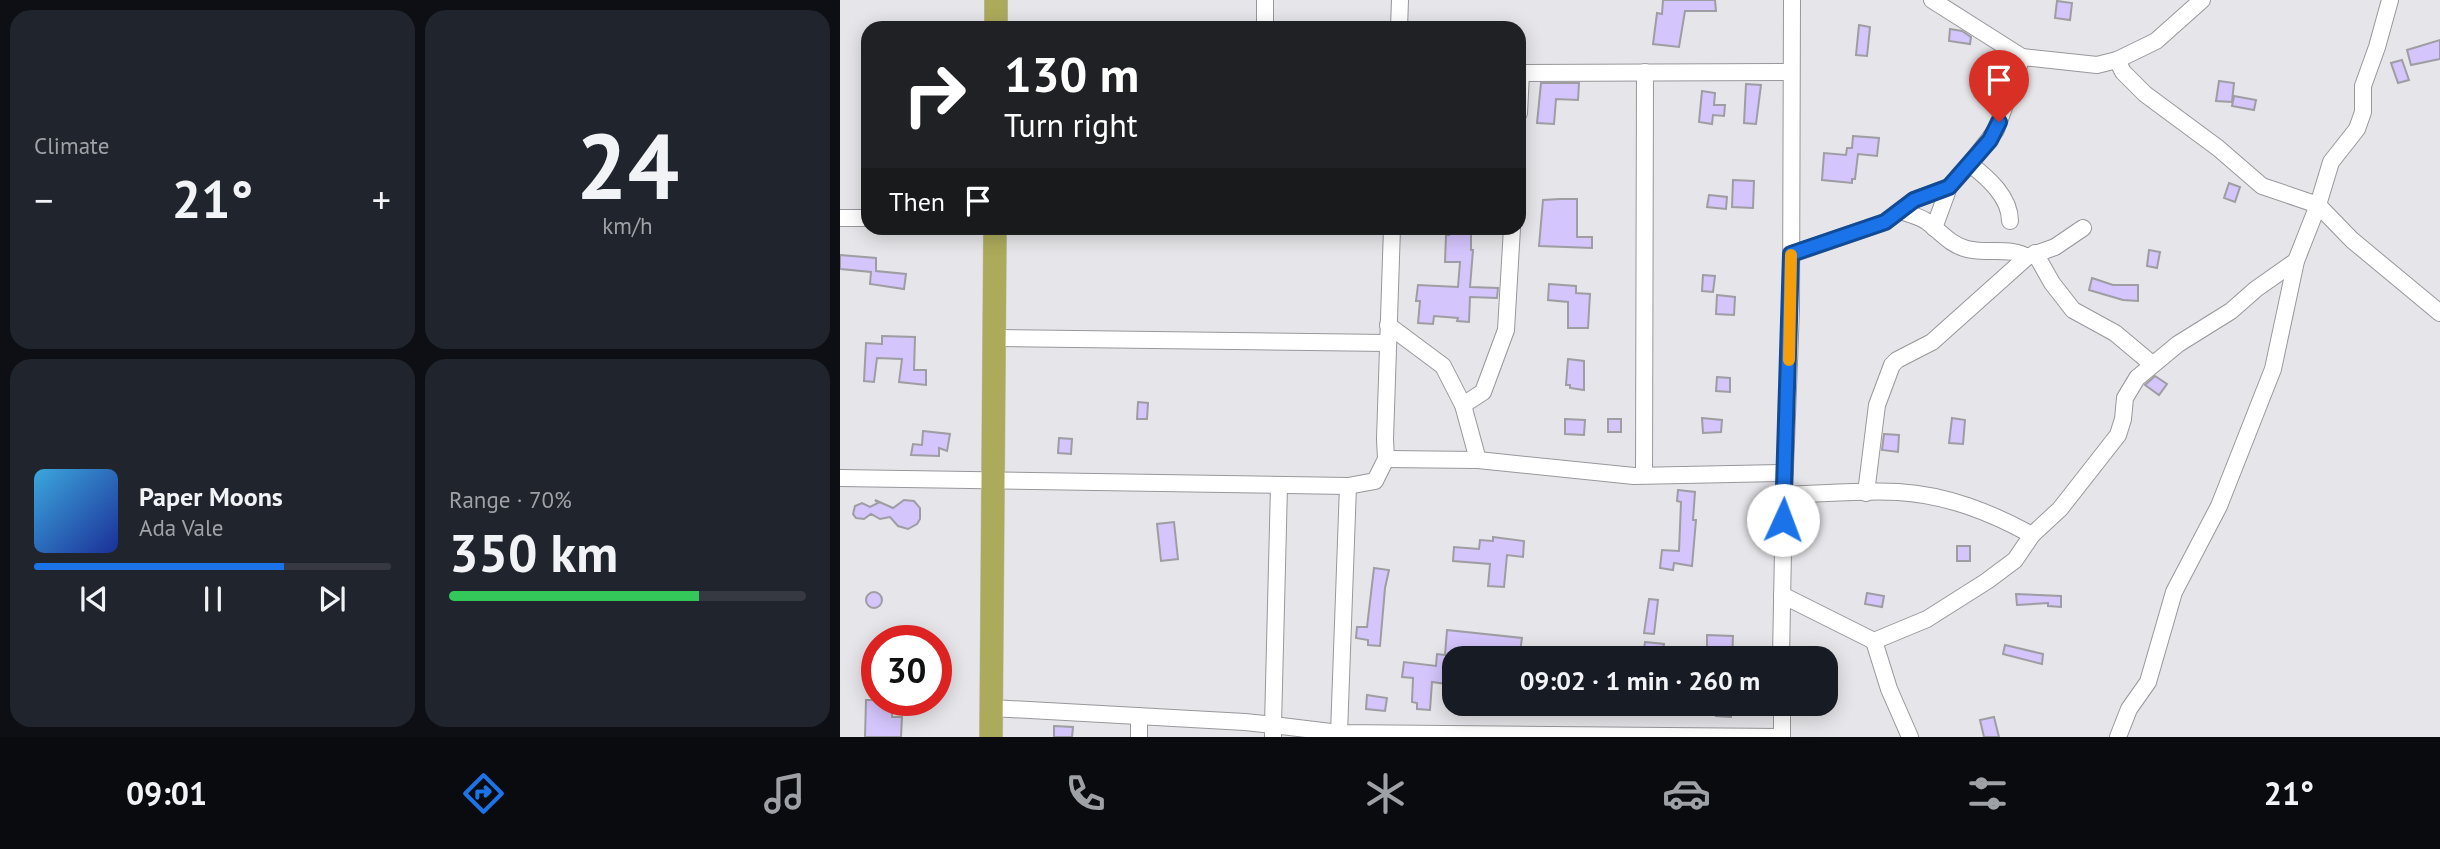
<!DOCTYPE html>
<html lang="en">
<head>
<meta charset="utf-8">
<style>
  :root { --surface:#171b24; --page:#20242c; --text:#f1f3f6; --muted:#9ea1a6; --line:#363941; --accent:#1a73e8 }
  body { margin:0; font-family:"PT Sans",sans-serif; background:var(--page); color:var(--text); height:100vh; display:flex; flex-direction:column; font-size:26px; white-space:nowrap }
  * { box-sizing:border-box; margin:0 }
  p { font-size:23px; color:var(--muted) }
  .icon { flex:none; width:38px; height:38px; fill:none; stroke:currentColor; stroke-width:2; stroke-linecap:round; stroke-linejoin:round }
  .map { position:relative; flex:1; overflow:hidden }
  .details { display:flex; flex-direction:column; gap:10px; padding:10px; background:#0d0f14; width:840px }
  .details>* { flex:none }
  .hud { position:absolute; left:21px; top:21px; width:665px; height:214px; border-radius:21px; box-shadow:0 4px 18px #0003; background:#202124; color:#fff; overflow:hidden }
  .speed { position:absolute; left:21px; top:625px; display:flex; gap:14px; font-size:35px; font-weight:700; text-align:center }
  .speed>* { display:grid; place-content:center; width:91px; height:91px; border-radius:50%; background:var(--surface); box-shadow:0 4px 18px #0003; line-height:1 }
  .speed .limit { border:10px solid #d22; background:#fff; color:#111 }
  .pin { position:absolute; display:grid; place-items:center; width:60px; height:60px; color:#fff; margin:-72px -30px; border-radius:50% 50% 50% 0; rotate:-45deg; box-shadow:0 0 7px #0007 }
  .pin .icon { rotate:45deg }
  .me { position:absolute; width:77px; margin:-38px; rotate:2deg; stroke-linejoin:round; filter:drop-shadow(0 0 5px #0008) }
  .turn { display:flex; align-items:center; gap:24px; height:147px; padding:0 28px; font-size:32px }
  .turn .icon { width:91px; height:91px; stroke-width:2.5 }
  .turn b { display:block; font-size:49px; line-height:60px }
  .then { display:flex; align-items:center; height:66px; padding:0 28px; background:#0003; gap:14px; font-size:26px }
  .big { font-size:52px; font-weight:800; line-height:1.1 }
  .details .card { flex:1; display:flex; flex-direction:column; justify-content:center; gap:10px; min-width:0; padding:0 24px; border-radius:21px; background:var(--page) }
  .details .dial { align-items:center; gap:0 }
  .dial b { font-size:91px; line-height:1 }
  .song { display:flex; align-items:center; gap:21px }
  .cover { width:84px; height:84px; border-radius:10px; background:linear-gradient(135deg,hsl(200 70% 55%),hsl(230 70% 35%)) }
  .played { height:7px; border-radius:4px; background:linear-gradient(90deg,var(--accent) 70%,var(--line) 70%) }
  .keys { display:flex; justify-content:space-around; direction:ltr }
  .heat { display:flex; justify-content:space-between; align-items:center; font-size:38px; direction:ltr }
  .charge { height:10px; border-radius:5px; background:linear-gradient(90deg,#34c759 70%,var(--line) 0) }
  .details .tiles { flex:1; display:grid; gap:10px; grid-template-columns:repeat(2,1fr) }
  .trip { position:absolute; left:602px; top:646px; width:396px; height:70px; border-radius:21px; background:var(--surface); box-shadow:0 4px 18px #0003; font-weight:800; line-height:70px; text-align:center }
  .dock { display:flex; height:112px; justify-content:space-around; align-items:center; background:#090b0e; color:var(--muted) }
  .dock .icon { width:49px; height:49px }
  .dock .current { color:var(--accent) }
  .dock b { font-size:32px; color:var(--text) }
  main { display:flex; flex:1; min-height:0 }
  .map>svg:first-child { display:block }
</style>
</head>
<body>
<main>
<section class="details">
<div class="tiles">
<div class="card"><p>Climate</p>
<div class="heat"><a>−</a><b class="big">21°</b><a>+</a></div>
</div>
<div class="card dial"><b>24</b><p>km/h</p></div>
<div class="card">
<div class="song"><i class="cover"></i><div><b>Paper Moons</b><p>Ada Vale</p></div></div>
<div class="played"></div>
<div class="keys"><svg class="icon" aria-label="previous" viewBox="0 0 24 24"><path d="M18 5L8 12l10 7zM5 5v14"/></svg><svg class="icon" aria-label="pause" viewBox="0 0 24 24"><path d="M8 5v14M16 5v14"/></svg><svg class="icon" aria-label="next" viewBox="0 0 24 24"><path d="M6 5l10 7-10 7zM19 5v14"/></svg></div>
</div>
<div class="card"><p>Range · 70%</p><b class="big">350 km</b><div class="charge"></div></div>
</div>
</section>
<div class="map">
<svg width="1600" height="737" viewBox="0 0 1600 737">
  <rect width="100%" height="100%" fill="#e6e5e9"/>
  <g fill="#d4c5fc" stroke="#9e9da1" stroke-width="2">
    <polygon points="823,0 875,0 876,11 845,11 839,47 813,44 817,13 822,14"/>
    <polygon points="1217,1 1232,3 1230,20 1215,18"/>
    <polygon points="1019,25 1030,27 1027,56 1016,55"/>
    <polygon points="1110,29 1122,31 1131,37 1130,44 1109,41"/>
    <polygon points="1600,40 1600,59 1571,65 1567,50"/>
    <polygon points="1562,60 1569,80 1558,83 1551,63"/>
    <polygon points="1379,81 1394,83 1392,102 1376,101"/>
    <polygon points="701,83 739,83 738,100 716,99 714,124 697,123"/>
    <polygon points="906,84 921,85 916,124 904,123"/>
    <polygon points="862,91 875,93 874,105 885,105 884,116 873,115 872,124 859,122"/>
    <polygon points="1394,96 1416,100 1414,110 1392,106"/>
    <polygon points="1013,136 1039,138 1037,156 1018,154 1015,179 1012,179 1012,183 982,180 984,153 1006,155 1007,148 1012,148"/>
    <polygon points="893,180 914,181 913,208 892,207"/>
    <polygon points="1389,183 1400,187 1395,202 1384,198"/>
    <polygon points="869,195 887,197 886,209 867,207"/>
    <polygon points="720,199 737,199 737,237 752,237 752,248 699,246 703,200"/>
    <polygon points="620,228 631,228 631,250 633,250 630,287 658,288 657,298 630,297 629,322 617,321 618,318 594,316 593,324 578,323 580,301 576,301 578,285 618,287 620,262 605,262 606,235 609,235 609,229 620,230"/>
    <polygon points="1309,250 1320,252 1317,268 1307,266"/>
    <polygon points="0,255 36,258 36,271 66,274 64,289 30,284 31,272 0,269"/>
    <polygon points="863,275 875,276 873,292 862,291"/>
    <polygon points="1252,278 1273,285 1298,285 1298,301 1283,300 1249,290"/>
    <polygon points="709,284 736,286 736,293 750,294 748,328 728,328 728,302 708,300"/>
    <polygon points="877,295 895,297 894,315 876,314"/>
    <polygon points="42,336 75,337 74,370 86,370 86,385 59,382 62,359 37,358 34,382 24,381 26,343 42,344"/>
    <polygon points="728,359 744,361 744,390 730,388 730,385 726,385"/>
    <polygon points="1315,376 1327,384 1319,395 1305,385"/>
    <polygon points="877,377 890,378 890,392 876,391"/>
    <polygon points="298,402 308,403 307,419 297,419"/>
    <polygon points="862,418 882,420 881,432 863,433"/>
    <polygon points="1112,418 1125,420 1123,444 1109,443"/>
    <polygon points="725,419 745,420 744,435 725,434"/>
    <rect x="768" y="419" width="13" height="13"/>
    <polygon points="83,431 110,434 107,451 99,448 99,456 71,455 73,444 82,445"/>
    <polygon points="1044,434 1059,435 1058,452 1042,450"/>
    <polygon points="219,438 232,439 231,454 218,453"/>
    <polygon points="838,490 855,492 853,520 856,520 852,566 834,563 833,570 820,568 822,550 839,551 841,502 837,501"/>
    <polygon points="35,500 53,508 64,500 74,501 80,508 80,519 77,524 68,529 58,526 50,517 40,519 31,514 24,519 16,518 13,514 15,506 22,503 30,507 38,503"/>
    <polygon points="334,522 338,559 321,561 317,524"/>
    <polygon points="653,537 684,541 683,557 667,555 664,587 648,586 650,564 613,561 614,547 639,549 640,540 653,541"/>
    <rect x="1117" y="546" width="13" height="15"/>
    <polygon points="534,568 549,570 545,588 540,646 528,645 528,640 516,638 517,627 527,627"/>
    <circle cx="34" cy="600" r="8"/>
    <polygon points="1027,593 1044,596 1042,607 1025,604"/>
    <polygon points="1176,594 1221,596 1221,607 1208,606 1208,603 1177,605"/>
    <polygon points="809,599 818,600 814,634 804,633"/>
    <polygon points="607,630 682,638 680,652 627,647 626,658 614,658 614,685 592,682 590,710 577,709 577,703 572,702 573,678 562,677 564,662 596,666 597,654 605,655"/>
    <polygon points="867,635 893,636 892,658 867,658"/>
    <polygon points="805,642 824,644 822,658 803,658"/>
    <polygon points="1165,645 1203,654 1202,664 1163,654"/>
    <polygon points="527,695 547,698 545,711 526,709"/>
    <polygon points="26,700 45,700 44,703 52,703 52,717 62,717 61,737 25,737"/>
    <polygon points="877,704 892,704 891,717 876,716"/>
    <polygon points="1154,717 1159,737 1144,737 1140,720"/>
    <polygon points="214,726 233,727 232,737 214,737"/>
  </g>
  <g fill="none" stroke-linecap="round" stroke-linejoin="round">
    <g stroke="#98979b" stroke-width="18">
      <g id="minor">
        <polyline points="1092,0 1182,57 1257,65 1277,60 1316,41 1362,0"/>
        <polyline points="425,28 425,0"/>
        <polyline points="559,28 560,0"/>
        <polyline points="1277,60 1283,72 1305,94 1378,148 1422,186 1478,205 1512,240 1600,313"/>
        <polyline points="679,73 951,72"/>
        <polyline points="679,113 681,73"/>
        <path d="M1130 164C1148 178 1170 197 1170 221"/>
        <path d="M1060 211C1069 214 1078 216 1086 221 1100 231 1110 245 1127 249 1147 254 1173 247 1187 257"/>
        <polyline points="0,218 28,218"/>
        <polyline points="1094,228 1109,187 1130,164 1156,130 1182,57"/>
        <polyline points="1195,253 1212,283 1233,310 1275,333 1312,364"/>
        <polyline points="952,254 1045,222 1074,200 1109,187"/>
        <polyline points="548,325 603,366 623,405 638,460 794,476 945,473"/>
        <polyline points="154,338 547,343"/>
        <polyline points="623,405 643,392 666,330 672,228"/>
        <polyline points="546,459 638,460"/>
        <polyline points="804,475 805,72"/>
        <polyline points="0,478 508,486 535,481 546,459 545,439 552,228"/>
        <polyline points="439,486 433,725 499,733 942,737"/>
        <polyline points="1026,493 1037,405 1052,365 1057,360 1092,342 1187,257 1215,247 1243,228"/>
        <path d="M944 495C982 494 1021 490 1058 492 1107 495 1150 512 1192 535"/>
        <polyline points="942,595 1034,641 1087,619 1147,581 1175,560 1192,535 1220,509 1278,435 1283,419 1285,398 1297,378 1338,344 1391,311 1416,289 1456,261"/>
        <polyline points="1034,641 1049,689 1070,737"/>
        <polyline points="941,658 944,495 951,309 952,0"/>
        <polyline points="942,704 942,737"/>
        <polyline points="152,708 405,722 433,725 433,737"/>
        <polyline points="499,733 508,486"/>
        <polyline points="299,737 299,716"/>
        <polyline points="1278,737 1289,709 1308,682 1334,592 1379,506 1433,369 1456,261 1478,205 1491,162 1517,129 1523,112 1523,86 1537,47 1550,0"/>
      </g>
    </g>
    <g stroke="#c1c1c1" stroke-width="24">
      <g id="highway">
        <polyline points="156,28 156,0"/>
        <polyline points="151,737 155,228"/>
      </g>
    </g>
    <use href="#minor" stroke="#fff" stroke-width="16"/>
    <use href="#highway" stroke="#acab5b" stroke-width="23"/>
  </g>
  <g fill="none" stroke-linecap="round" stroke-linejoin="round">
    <g stroke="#114b97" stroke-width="18">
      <polyline id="route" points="943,520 951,254 1045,222 1074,200 1109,187 1150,140 1159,122"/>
    </g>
    <use href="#route" stroke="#1a73e8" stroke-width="12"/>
    <polyline stroke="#f59e0b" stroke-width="12" points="949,360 951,255"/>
  </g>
</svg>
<div class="speed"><div class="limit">30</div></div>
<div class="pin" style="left:1159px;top:122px;background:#d93025"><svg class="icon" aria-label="arrive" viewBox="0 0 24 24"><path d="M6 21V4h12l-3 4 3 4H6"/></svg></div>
<svg class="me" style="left:943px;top:520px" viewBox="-20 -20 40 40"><circle r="19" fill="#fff"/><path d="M0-13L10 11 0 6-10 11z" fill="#1a73e8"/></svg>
<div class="trip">09:02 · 1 min · 260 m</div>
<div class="hud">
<div class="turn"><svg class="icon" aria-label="right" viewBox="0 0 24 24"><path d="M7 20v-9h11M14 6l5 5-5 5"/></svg><div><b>130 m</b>Turn right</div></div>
<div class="then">Then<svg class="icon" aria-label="arrive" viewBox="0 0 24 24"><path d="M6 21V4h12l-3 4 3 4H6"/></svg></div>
</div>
</div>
</main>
<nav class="dock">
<b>09:01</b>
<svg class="icon current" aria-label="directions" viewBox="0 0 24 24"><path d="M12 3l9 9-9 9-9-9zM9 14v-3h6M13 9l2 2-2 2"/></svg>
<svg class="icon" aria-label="music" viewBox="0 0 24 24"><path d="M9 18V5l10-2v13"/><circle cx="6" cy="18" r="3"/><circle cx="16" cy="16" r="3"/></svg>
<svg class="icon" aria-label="phone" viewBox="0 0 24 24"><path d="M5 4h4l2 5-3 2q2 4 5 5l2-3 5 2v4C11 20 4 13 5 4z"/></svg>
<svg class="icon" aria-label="climate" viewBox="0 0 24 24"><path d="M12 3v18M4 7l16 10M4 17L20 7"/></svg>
<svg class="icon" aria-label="car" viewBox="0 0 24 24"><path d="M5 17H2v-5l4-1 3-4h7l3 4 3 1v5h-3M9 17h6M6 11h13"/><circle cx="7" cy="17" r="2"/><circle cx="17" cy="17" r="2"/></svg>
<svg class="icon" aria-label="filters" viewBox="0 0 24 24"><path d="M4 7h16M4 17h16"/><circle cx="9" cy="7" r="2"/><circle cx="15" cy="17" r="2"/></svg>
<b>21°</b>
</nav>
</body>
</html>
